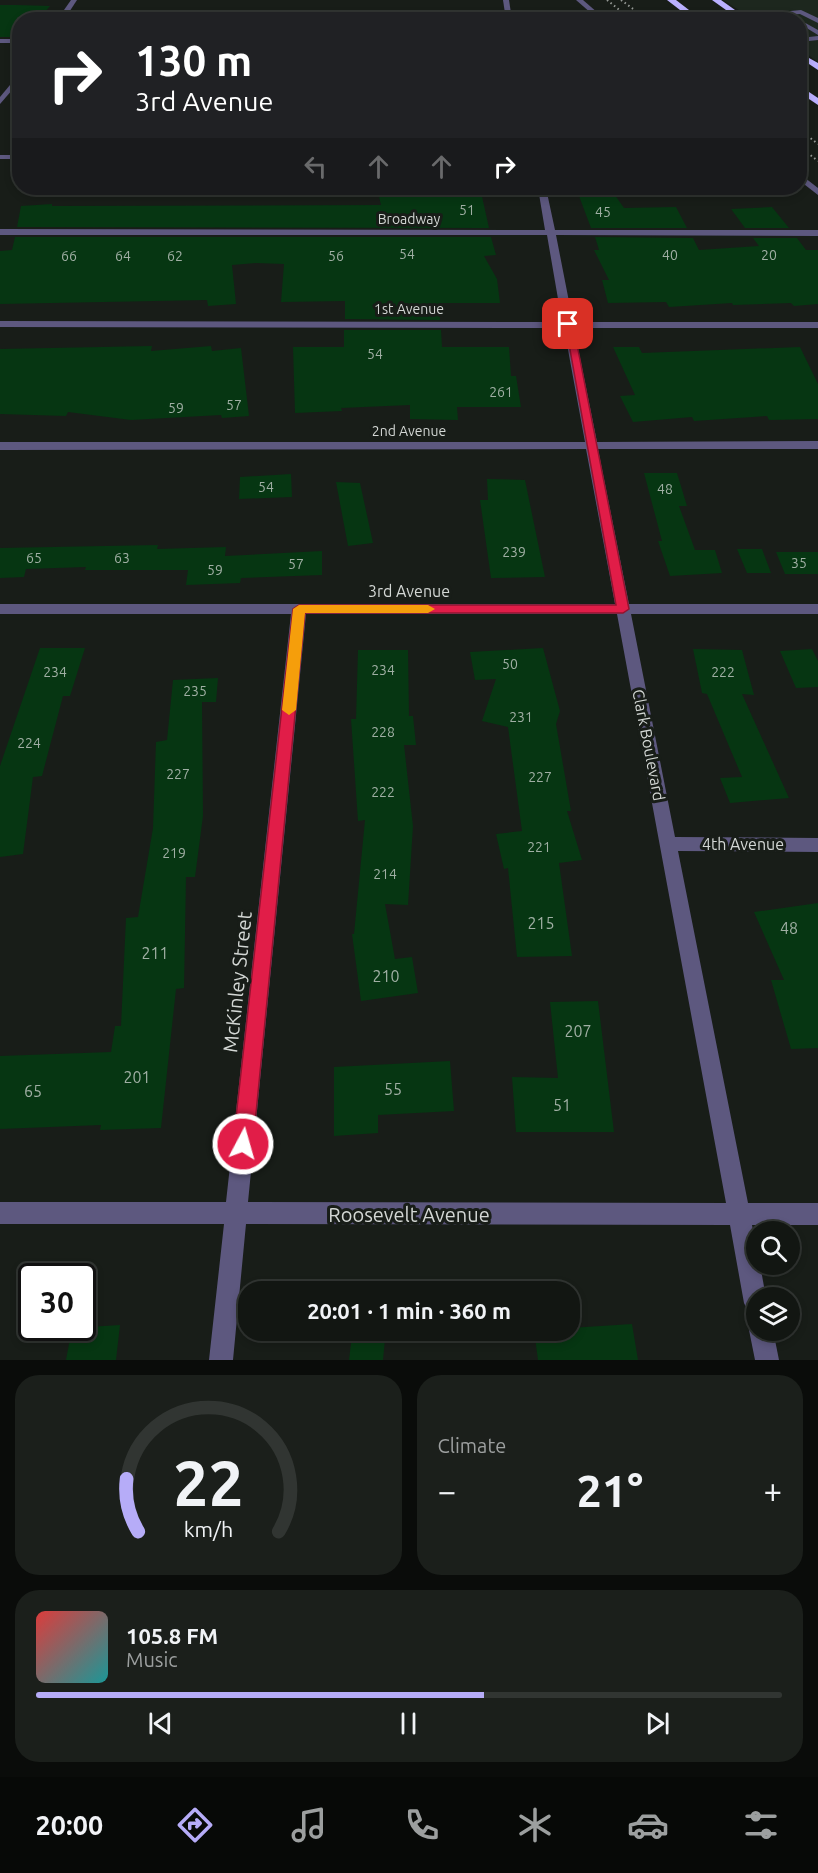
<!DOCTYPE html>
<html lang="en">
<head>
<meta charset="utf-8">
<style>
  :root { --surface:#121612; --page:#1b1f1b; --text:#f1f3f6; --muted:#9c9f9f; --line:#313532; --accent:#b6acf8 }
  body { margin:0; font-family:Ubuntu,sans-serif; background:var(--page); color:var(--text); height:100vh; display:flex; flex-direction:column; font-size:22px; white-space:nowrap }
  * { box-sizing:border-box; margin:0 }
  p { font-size:20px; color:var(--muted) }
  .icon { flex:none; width:33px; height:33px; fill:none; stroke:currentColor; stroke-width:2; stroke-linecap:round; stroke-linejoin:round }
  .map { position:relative; height:1360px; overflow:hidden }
  .panel { display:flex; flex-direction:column; gap:15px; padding:15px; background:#0a0c0a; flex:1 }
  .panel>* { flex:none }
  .top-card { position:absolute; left:12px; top:12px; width:795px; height:183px; border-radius:24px; box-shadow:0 3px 9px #0003,0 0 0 2px var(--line); background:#202124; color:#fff; overflow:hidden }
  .fabs { position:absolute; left:746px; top:1221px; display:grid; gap:12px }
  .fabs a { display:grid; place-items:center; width:54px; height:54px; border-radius:50%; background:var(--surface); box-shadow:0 3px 9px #0003,0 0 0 2px var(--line); font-size:30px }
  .speed { position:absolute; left:18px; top:1263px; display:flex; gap:12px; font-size:30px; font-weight:700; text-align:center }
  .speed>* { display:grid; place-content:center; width:78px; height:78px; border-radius:50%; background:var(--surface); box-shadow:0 3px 9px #0003,0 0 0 2px var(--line); line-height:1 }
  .speed .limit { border:3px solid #111; border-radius:9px; background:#fff; color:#111 }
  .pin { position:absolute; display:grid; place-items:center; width:51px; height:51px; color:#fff; margin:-26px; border-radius:12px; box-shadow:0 3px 9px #0006 }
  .me { position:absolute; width:66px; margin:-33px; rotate:6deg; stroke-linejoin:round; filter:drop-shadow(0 0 4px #0008) }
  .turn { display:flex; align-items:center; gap:21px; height:126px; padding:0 24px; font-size:27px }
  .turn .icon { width:78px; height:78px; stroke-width:2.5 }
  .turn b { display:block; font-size:42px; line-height:51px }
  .lanes { display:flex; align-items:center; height:57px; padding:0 24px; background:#0003; justify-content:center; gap:30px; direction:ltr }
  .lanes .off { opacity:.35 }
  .big { font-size:45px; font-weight:600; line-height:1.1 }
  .panel .tile { flex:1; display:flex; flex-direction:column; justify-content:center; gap:9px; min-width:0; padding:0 21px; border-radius:24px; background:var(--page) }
  .panel .dial { align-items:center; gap:0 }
  .dial svg { height:156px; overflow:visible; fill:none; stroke:var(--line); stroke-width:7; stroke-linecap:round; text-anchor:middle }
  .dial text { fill:var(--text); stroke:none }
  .song { display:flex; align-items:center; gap:18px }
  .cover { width:72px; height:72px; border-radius:9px; background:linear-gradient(135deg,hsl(0 70% 55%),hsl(180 70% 35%)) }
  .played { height:6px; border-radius:3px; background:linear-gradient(90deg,var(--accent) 60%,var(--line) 60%) }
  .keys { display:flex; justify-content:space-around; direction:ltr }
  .heat { display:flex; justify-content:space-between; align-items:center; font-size:33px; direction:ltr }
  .panel .tiles { flex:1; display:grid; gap:15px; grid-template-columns:1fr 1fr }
  .tile:last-child { grid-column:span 2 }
  .trip { position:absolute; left:238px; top:1281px; width:342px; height:60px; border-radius:24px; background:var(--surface); box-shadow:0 3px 9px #0003,0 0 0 2px var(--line); font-weight:600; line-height:60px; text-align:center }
  .dock { display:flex; height:96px; justify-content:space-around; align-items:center; background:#070907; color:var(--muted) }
  .dock .icon { width:42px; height:42px }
  .dock .selected { color:var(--accent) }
  .dock b { font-size:27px; color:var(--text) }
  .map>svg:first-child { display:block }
</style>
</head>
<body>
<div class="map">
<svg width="818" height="1360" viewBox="0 0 818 1360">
  <rect width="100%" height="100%" fill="#181d18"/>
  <polygon fill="#1d271e" points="723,0 818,0 818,62 800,49 800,20 753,19"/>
  <g fill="#063612">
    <polygon points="0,5 16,5 50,6 38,20 20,20 20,37 0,37"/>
    <polygon points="377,188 469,188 469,192 481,192 489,228 17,227 21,206 52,204 52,206 381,205"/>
    <polygon points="576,188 610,188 624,208 676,207 687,228 591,228"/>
    <polygon points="772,207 789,228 745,228 731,209"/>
    <polygon points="15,237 491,237 496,255 484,256 497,279 500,303 439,303 440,320 345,319 345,301 281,302 284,264 256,263 232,265 236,304 208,306 207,300 0,304 0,251 12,250"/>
    <polygon points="595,237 693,238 699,250 759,246 753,238 797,238 806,250 818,250 818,304 794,306 791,303 733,305 732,303 669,307 666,302 608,303 602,280 609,280 594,250 599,250"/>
    <polygon points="344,330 441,330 442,347 509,347 511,376 516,376 521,407 457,407 458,420 410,419 410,405 341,408 342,411 295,413 293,347 344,347"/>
    <polygon points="152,346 151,351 211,346 212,351 241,348 249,416 222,418 221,415 131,420 68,412 66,416 0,414 0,349"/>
    <polygon points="613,347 639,347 642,353 800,347 818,384 818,419 769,420 767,416 694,421 692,417 633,422 620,396 635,395"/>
    <polygon points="644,473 677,473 687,506 679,506 695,550 715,550 722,573 670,576 658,541 662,541"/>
    <polygon points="291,474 292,497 239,499 240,477"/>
    <polygon points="487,479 525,480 545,577 491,578 480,500 488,500"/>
    <polygon points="336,482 360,483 373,543 348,546"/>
    <polygon points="158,545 157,549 226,547 225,556 322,551 322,575 241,578 240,583 186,585 188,570 85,570 86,567 26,569 24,577 0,578 0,548"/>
    <polygon points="737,549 762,549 771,573 747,573"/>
    <polygon points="776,552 818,552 818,574 785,574"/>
    <polygon points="40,648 85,648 70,696 63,696 42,776 33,777 23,854 0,857 0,766"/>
    <polygon points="543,648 560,711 556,724 571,811 567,811 582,860 559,863 572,956 517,957 508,868 504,869 496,834 522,831 508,727 482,721 496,679 475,680 470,652"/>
    <polygon points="693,649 742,650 754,695 742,694 789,798 730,803 720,778 742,777 707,694 702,693"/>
    <polygon points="812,649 818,661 818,687 796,688 780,651"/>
    <polygon points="358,650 408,650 409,716 413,716 416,745 404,745 413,826 408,905 385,904 395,959 412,957 418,993 361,1001 352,934 354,934 365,820 358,821 351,719 356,719"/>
    <polygon points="218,678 216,702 202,702 203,816 195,877 186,877 184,988 176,989 161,1128 100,1130 101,1125 0,1129 0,1056 111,1052 115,1026 121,1026 126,918 138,917 153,828 156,742 167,740 173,680"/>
    <polygon points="818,903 818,1048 791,1049 771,980 784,980 754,912"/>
    <polygon points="598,1001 614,1132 516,1132 512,1077 558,1078 550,1002"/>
    <polygon points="450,1061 454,1111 378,1115 378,1133 334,1136 334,1067"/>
    <polygon points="632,1324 638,1360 538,1360 534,1330 570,1330 570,1328"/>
    <polygon points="120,1325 116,1360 66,1360 72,1328"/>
    <polygon points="352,1335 385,1339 383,1360 349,1360"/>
  </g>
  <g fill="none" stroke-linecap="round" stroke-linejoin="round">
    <g fill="#5d587f" fill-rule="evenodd">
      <polygon points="71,0 77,0 64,20 57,20"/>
      <polygon points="503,0 509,0 512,20 506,20"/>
      <polygon points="576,0 583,0 606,20 599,20"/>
      <polygon points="801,10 818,18 818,23 800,14 741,18 738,16"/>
      <polygon points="800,20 818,30 818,35 800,24"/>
      <polygon points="818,36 818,40 800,42 800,38"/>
      <rect x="0" y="39" width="20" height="4"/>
      <polygon points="20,73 20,81 0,104 0,97"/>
      <rect x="0" y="155" width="20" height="4"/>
      <polygon points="800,174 818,188 818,195 800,181"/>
      <path d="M538 188H546L555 230H818V236L556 235 573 322H818V328H574L597 442 818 441V449H598L629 604H818V614H631L675 837 818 838V852L678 851 748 1203H818V1225H752L756 1245V1264H760L766 1298H756V1315L748 1311 744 1303 730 1225 246 1224 233 1360H209L224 1224H0V1202H226L291 614H0V604H615L586 449 0 450V442H585L564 328 0 327V321L562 322 547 235H0V229L545 230ZM306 614H617L726 1203 248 1202Z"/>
      <polygon points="756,1320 756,1330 773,1330 779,1360 755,1360 749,1330 753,1322"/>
    </g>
    <g fill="#bab0ff" fill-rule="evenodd">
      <polygon points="667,0 676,0 702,20 693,20"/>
      <polygon points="712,0 721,0 749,20 740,20"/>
      <polygon points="800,53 818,63 818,70 800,58"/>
      <polygon points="800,86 818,98 818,105 800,93"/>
    </g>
    <g stroke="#969a96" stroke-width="2" stroke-dasharray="1.5 3" stroke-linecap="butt">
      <polyline points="607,0 632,20"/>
      <polyline points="621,0 648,20"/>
      <polyline points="800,130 818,144"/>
      <polyline points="800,147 818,161"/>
    </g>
  </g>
  <polygon fill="#e11d48" stroke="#92132f" stroke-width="1.5" points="565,322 573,324 629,609 623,613 305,613 253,1144 250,1150 243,1153 236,1150 233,1144 293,609 299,605 616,605"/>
  <polygon fill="#f59e0b" points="299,605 428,605 435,609 428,613 305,613 296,710 289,715 282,710 293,609"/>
  <g text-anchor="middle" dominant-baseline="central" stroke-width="6" stroke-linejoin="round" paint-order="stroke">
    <g font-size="14" fill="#a0afa4">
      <text x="467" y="210">51</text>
      <text x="603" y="212">45</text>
      <text x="407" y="254">54</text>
      <text x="670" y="255">40</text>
      <text x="769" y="255">20</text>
      <text x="69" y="256">66</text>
      <text x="123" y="256">64</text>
      <text x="175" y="256">62</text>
      <text x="336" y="256">56</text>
      <text x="375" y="354">54</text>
      <text x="501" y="392">261</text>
      <text x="234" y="405">57</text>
      <text x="176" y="408">59</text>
      <text x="266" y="487">54</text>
      <text x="665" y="489">48</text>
      <text x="514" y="552">239</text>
      <text x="34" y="558">65</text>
      <text x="122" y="558">63</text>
      <text x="799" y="563">35</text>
      <text x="296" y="564">57</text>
      <text x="215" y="570">59</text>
      <text x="510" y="664">50</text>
      <text x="383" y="670">234</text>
      <text x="55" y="672">234</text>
      <text x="723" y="672">222</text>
      <text x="195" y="691">235</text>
      <text x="521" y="717">231</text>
      <text x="383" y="732">228</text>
      <text x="29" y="743">224</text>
      <text x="178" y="774">227</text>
      <text x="540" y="777">227</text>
      <text x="383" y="792">222</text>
      <text x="539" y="847">221</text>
      <text x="174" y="853">219</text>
      <text x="385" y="874">214</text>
    </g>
    <g font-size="14" fill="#d3d7d4" stroke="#181d18">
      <text x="409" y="219">Broadway</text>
      <text x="409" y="309">1st Avenue</text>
      <text x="409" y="431">2nd Avenue</text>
    </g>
    <g font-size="16" fill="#d3d7d4" stroke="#181d18">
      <text x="409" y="591">3rd Avenue</text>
      <text transform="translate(649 745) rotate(79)">Clark Boulevard</text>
      <text x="743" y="844">4th Avenue</text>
    </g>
    <g font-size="16" fill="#a0afa4">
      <text x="541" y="923">215</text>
      <text x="789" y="928">48</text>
      <text x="155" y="953">211</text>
      <text x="386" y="976">210</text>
      <text x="578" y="1031">207</text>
      <text x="137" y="1077">201</text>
      <text x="393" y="1089">55</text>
      <text x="33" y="1091">65</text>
      <text x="562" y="1105">51</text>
    </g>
    <g font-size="20" fill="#d3d7d4" stroke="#181d18">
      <text transform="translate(237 982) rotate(-84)">McKinley Street</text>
      <text x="409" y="1214">Roosevelt Avenue</text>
    </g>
  </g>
</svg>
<div class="fabs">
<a><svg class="icon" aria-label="search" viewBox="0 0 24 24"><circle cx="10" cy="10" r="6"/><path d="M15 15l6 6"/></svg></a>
<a><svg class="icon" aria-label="layers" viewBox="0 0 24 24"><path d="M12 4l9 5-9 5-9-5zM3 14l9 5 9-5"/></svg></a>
</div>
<div class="speed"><div class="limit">30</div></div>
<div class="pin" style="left:568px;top:324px;background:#d93025"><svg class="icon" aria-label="arrive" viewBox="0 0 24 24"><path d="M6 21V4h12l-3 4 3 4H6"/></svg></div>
<svg class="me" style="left:243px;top:1144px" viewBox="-20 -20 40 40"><circle r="17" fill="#e11d48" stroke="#fff" stroke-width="3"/><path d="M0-11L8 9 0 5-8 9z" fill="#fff"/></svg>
<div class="trip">20:01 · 1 min · 360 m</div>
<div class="top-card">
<div class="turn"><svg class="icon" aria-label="right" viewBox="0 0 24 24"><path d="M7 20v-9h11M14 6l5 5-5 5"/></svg><div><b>130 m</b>3rd Avenue</div></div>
<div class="lanes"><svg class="icon off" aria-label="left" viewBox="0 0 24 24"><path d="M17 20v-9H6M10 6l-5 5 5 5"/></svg><svg class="icon off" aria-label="ahead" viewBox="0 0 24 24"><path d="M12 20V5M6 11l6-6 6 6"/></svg><svg class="icon off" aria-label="ahead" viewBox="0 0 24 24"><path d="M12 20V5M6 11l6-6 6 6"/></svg><svg class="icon" aria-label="right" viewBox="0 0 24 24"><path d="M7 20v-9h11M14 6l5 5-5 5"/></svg></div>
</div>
</div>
<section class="panel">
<div class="tiles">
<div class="tile dial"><svg viewBox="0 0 100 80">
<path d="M14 69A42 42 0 1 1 86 69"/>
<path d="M14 69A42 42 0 0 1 8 42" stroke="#b6acf8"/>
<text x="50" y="56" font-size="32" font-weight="700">22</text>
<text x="50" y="72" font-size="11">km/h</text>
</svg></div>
<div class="tile"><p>Climate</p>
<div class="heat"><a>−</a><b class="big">21°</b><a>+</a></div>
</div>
<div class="tile">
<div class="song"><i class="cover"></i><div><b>105.8 FM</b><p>Music</p></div></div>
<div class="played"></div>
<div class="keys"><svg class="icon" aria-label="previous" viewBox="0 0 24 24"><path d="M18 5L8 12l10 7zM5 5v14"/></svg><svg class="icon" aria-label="pause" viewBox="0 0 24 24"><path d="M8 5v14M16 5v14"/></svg><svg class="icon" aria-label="next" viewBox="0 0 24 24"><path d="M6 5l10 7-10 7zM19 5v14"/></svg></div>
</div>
</div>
</section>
<nav class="dock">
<b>20:00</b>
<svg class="icon selected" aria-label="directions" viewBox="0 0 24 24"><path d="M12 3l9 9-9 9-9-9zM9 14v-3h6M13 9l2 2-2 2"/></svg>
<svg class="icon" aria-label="music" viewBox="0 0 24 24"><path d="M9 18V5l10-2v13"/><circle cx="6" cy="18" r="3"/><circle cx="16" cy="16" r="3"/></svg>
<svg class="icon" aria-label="phone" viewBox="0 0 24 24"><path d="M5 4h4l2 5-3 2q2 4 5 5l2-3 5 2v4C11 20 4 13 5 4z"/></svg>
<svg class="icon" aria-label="climate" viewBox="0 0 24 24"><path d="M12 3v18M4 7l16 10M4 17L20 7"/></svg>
<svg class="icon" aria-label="car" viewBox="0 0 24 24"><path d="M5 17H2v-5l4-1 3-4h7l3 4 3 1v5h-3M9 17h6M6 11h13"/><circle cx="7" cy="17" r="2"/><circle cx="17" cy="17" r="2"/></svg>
<svg class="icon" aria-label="filters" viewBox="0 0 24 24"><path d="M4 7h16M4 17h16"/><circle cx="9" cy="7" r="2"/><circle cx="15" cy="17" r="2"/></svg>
</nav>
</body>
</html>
